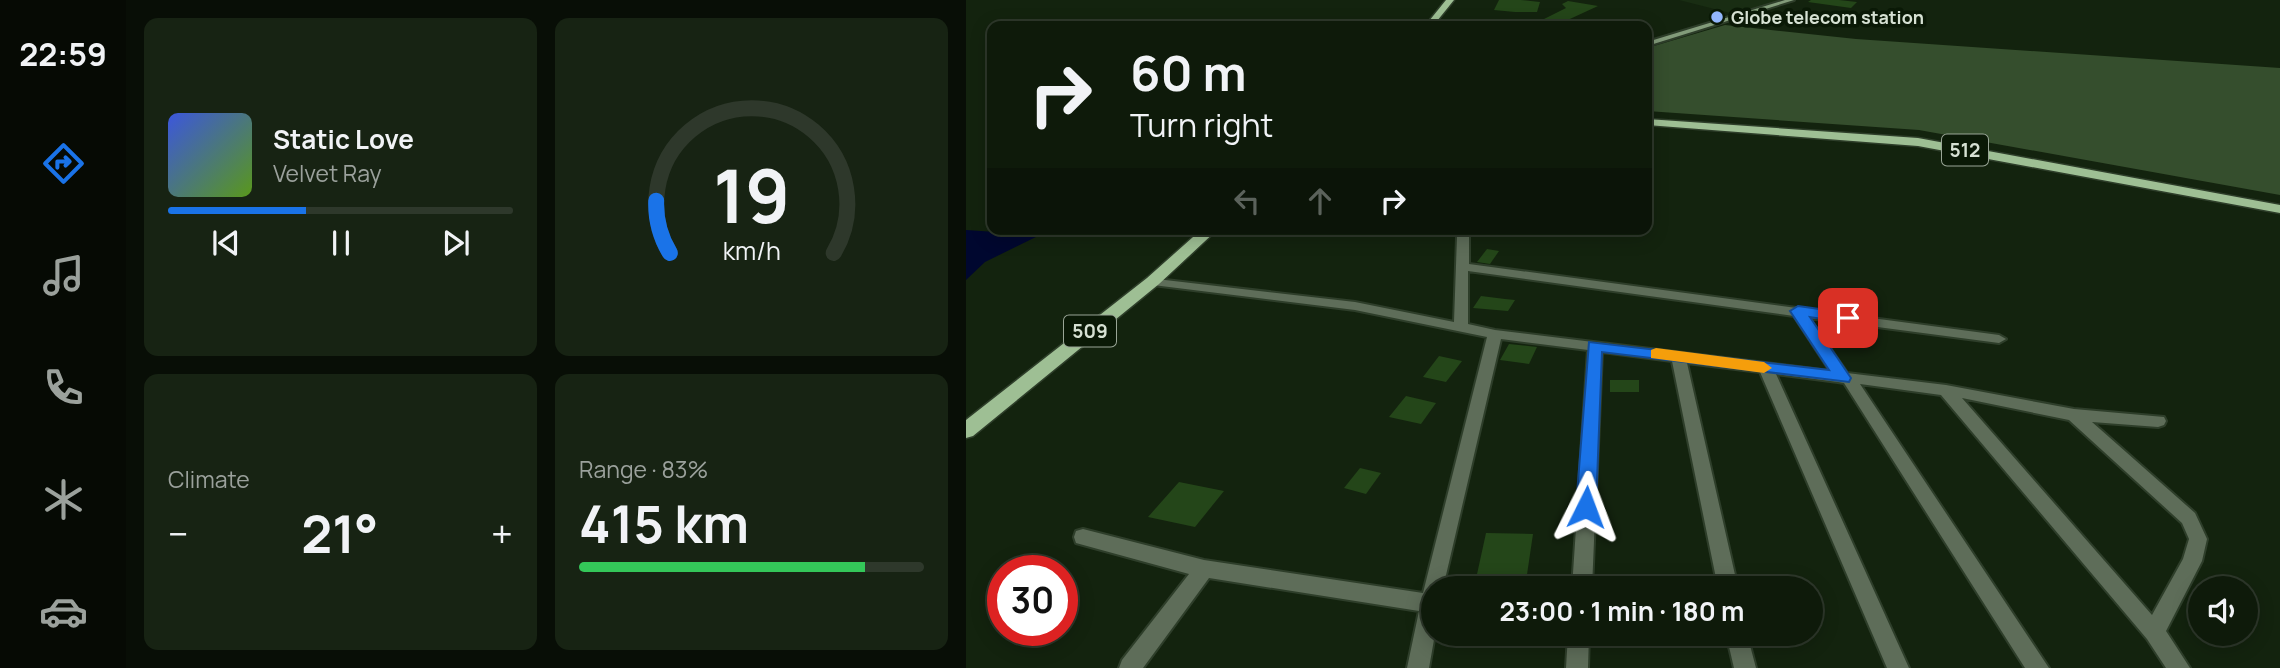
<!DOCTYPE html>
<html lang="en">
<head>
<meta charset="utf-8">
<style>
  :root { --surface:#0e1a0a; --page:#172313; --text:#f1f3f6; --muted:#9ba19c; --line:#2e382b; --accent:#1a73e8 }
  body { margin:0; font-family:Manrope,sans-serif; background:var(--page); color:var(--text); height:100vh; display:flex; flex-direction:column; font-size:26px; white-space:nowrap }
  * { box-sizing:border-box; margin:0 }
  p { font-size:23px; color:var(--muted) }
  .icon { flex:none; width:38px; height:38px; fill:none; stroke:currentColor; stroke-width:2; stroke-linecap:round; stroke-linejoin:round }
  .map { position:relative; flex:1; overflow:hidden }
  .sheet { display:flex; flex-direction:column; gap:18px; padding:18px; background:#080e06; width:840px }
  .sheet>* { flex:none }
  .guide { position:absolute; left:21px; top:21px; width:665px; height:214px; border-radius:14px; box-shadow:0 4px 18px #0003,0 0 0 2px var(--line); background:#0e1a0a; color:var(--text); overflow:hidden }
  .buttons { position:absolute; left:1222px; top:576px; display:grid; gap:14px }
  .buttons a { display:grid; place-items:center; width:70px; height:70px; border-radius:50%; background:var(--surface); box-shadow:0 4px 18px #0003,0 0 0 2px var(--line); font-size:35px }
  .speed { position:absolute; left:21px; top:555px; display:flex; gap:14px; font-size:35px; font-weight:700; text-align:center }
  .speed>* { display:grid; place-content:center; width:91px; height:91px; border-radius:50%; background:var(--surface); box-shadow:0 4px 18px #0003,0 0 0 2px var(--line); line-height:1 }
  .speed .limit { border:10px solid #d22; background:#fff; color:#111 }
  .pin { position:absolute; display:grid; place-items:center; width:60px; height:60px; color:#fff; margin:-30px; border-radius:14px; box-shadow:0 4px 10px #0006 }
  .me { position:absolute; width:77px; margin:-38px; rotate:3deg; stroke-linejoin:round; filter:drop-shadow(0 0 5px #0008) }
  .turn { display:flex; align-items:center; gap:24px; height:147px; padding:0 28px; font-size:32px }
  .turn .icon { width:91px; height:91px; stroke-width:2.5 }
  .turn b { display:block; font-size:49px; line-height:60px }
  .lanes { display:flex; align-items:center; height:66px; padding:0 28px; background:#0003; justify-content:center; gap:35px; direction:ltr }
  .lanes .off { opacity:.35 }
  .big { font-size:52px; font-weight:700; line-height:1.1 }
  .sheet .card { flex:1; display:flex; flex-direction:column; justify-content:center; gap:10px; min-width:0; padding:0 24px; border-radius:14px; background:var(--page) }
  .sheet .dial { align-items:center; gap:0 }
  .dial svg { height:182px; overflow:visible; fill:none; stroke:var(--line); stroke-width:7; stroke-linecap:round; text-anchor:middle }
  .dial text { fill:var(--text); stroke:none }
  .song { display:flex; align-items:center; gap:21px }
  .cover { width:84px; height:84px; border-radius:10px; background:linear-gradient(135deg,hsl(230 70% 55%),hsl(90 70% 35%)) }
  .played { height:7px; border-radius:4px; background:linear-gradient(90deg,var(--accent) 40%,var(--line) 40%) }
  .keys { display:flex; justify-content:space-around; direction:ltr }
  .heat { display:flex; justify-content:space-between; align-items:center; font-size:38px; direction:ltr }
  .charge { height:10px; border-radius:5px; background:linear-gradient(90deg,#34c759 83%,var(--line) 0) }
  .sheet .tiles { flex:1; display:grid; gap:18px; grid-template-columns:repeat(2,1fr) }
  .trip { position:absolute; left:455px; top:576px; width:402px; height:70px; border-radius:35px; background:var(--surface); box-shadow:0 4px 18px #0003,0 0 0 2px var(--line); font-weight:700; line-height:70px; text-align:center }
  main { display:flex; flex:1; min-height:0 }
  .tab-bar { display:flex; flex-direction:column; width:126px; justify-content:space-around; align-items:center; background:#060a04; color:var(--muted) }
  .tab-bar .icon { width:49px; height:49px }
  .tab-bar .selected { color:var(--accent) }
  .tab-bar b { font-size:32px; color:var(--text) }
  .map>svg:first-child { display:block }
</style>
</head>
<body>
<main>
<nav class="tab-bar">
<b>22:59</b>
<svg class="icon selected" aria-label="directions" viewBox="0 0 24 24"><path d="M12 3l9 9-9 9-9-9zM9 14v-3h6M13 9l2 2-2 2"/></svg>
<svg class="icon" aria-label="music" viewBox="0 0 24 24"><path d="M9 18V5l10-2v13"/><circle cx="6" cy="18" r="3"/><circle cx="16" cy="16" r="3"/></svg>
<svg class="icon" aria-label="phone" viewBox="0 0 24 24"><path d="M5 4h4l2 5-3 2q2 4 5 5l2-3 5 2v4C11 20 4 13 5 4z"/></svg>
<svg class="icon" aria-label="climate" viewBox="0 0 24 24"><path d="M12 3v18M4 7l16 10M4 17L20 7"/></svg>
<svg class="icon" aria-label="car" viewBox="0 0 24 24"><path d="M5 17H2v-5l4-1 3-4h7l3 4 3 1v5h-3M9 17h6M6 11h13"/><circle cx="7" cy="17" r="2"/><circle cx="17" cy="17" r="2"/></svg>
</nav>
<section class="sheet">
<div class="tiles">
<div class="card">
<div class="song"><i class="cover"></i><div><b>Static Love</b><p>Velvet Ray</p></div></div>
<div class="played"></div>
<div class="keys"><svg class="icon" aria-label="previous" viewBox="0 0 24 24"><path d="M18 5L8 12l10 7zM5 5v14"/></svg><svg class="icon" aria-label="pause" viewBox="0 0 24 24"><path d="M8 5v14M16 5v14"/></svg><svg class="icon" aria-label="next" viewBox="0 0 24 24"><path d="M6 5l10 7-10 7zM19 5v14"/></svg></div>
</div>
<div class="card dial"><svg viewBox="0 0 100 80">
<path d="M14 69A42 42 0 1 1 86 69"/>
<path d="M14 69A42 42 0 0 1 8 46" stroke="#1a73e8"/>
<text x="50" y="56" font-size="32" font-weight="700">19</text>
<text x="50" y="72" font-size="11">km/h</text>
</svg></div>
<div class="card"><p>Climate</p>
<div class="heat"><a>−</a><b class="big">21°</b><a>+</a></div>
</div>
<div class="card"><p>Range · 83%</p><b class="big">415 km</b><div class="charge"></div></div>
</div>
</section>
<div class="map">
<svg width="1314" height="668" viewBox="0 0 1314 668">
  <rect width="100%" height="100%" fill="#13230e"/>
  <polygon fill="#192d13" points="713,0 814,0 772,15"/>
  <polygon fill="#354e2d" points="759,25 890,39 1314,68 1314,195 953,130 681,111 681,48"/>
  <polygon fill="#00072f" points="0,230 74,235 19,262 0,280"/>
  <g fill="#244619">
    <polygon points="533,0 555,0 574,2 571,12 549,12 528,10"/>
    <polygon points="845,0 873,0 891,2 885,8 842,2"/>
    <polygon points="602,1 632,6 593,24 578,19 600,8 596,4"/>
    <polygon points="521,249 533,251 524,264 511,262"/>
    <polygon points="515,296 539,299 549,300 542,311 507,308"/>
    <polygon points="543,344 571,347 563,364 534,360"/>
    <polygon points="473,356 496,361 480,382 457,377"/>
    <rect x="644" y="380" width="29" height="12"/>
    <polygon points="440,396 470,403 455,424 423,417"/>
    <polygon points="394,468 415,473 400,494 378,488"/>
    <polygon points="213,482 258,491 229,527 182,517"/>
    <polygon points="520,533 567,534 559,588 508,588"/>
  </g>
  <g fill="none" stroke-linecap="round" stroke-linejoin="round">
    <g stroke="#2e3e2a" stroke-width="4">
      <g id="street">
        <path d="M494 229H506L503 237V264L1033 335 1040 339 1033 343 843 318 881 373 980 385 1108 409 1198 417 1200 421 1198 425 1192 427 1126 422 1229 513 1241 539 1236 561 1200 631 1224 668H1200L1181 639 975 395 894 384 1083 668H1059L878 383 872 382 810 374 943 668H921L794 372 721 363 772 588H752L706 361 636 352 626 588H606L622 350 535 339 477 588H467V634H469L463 668H441L453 611 243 578 177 668H153L156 660 223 574 110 543 108 537 110 531 117 529 238 560 457 593 521 337 389 310 187 285 181 281 182 278 389 302 488 322 491 237ZM502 271 828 316 864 371 529 330 502 324ZM996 398 1103 420 1216 523 1223 539 1217 559 1186 615Z"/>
        <polygon points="602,634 623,634 622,668 600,668"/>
        <polygon points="760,634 781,634 790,668 768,668"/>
      </g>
    </g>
    <g stroke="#2e3e2a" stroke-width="4">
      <polygon id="secondary" points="819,0 828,0 681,46 681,42"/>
    </g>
    <g stroke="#2e3e2a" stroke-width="3">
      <g id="primary">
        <polygon points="480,0 488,0 467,26 459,26"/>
        <polygon points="681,119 952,138 1314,205 1314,213 952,146 681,125"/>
        <polygon points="236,229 252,229 193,284 7,436 0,438 0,420 181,278"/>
      </g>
    </g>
    <use href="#street" fill="#5e6d59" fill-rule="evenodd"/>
    <use href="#secondary" fill="#829b7a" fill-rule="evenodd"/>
    <use href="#primary" fill="#9ebf94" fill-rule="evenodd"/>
  </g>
  <polygon fill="#1a73e8" stroke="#114b97" stroke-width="2" points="832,306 882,313 890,318 882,323 844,317 885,378 883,382 636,352 630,507 627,513 620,516 613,513 610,507 623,342 863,370 824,311"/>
  <polygon fill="#f59e0b" points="690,348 798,362 806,368 798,373 685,358 685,350"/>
  <circle fill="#93b7fd" stroke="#0a1906" stroke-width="2.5" cx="751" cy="17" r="7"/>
  <g text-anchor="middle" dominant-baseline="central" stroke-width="7" stroke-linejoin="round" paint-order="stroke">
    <g font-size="18" font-weight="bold" fill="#d6e1d3" stroke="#0a1906" text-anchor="start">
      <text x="765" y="17">Globe telecom station</text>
    </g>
    <g fill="#0a1906" stroke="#99a596" stroke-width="2">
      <rect x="976" y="134.5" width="46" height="31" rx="5"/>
      <rect x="98" y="315.5" width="52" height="31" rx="5"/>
    </g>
    <g font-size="19" font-weight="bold" fill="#d6e1d3">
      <text x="999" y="150">512</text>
      <text x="124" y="331">509</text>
    </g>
  </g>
</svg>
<div class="buttons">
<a><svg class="icon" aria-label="sound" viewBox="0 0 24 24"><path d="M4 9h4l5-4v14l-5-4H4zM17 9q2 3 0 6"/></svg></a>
</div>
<div class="speed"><div class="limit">30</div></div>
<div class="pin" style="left:882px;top:318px;background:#d93025"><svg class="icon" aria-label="arrive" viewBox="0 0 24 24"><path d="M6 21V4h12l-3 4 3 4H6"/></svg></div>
<svg class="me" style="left:620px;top:507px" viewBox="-20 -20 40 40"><path d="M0-17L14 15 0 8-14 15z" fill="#1a73e8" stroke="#fff" stroke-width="4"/></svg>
<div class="trip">23:00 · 1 min · 180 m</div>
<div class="guide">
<div class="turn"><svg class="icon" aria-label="right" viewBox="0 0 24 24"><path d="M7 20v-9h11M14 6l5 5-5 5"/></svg><div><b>60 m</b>Turn right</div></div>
<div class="lanes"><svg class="icon off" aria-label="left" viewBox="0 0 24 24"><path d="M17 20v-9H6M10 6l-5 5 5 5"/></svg><svg class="icon off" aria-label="ahead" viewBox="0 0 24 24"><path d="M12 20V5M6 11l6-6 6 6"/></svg><svg class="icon" aria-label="right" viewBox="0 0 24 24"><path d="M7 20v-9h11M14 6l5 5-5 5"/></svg></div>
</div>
</div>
</main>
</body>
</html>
